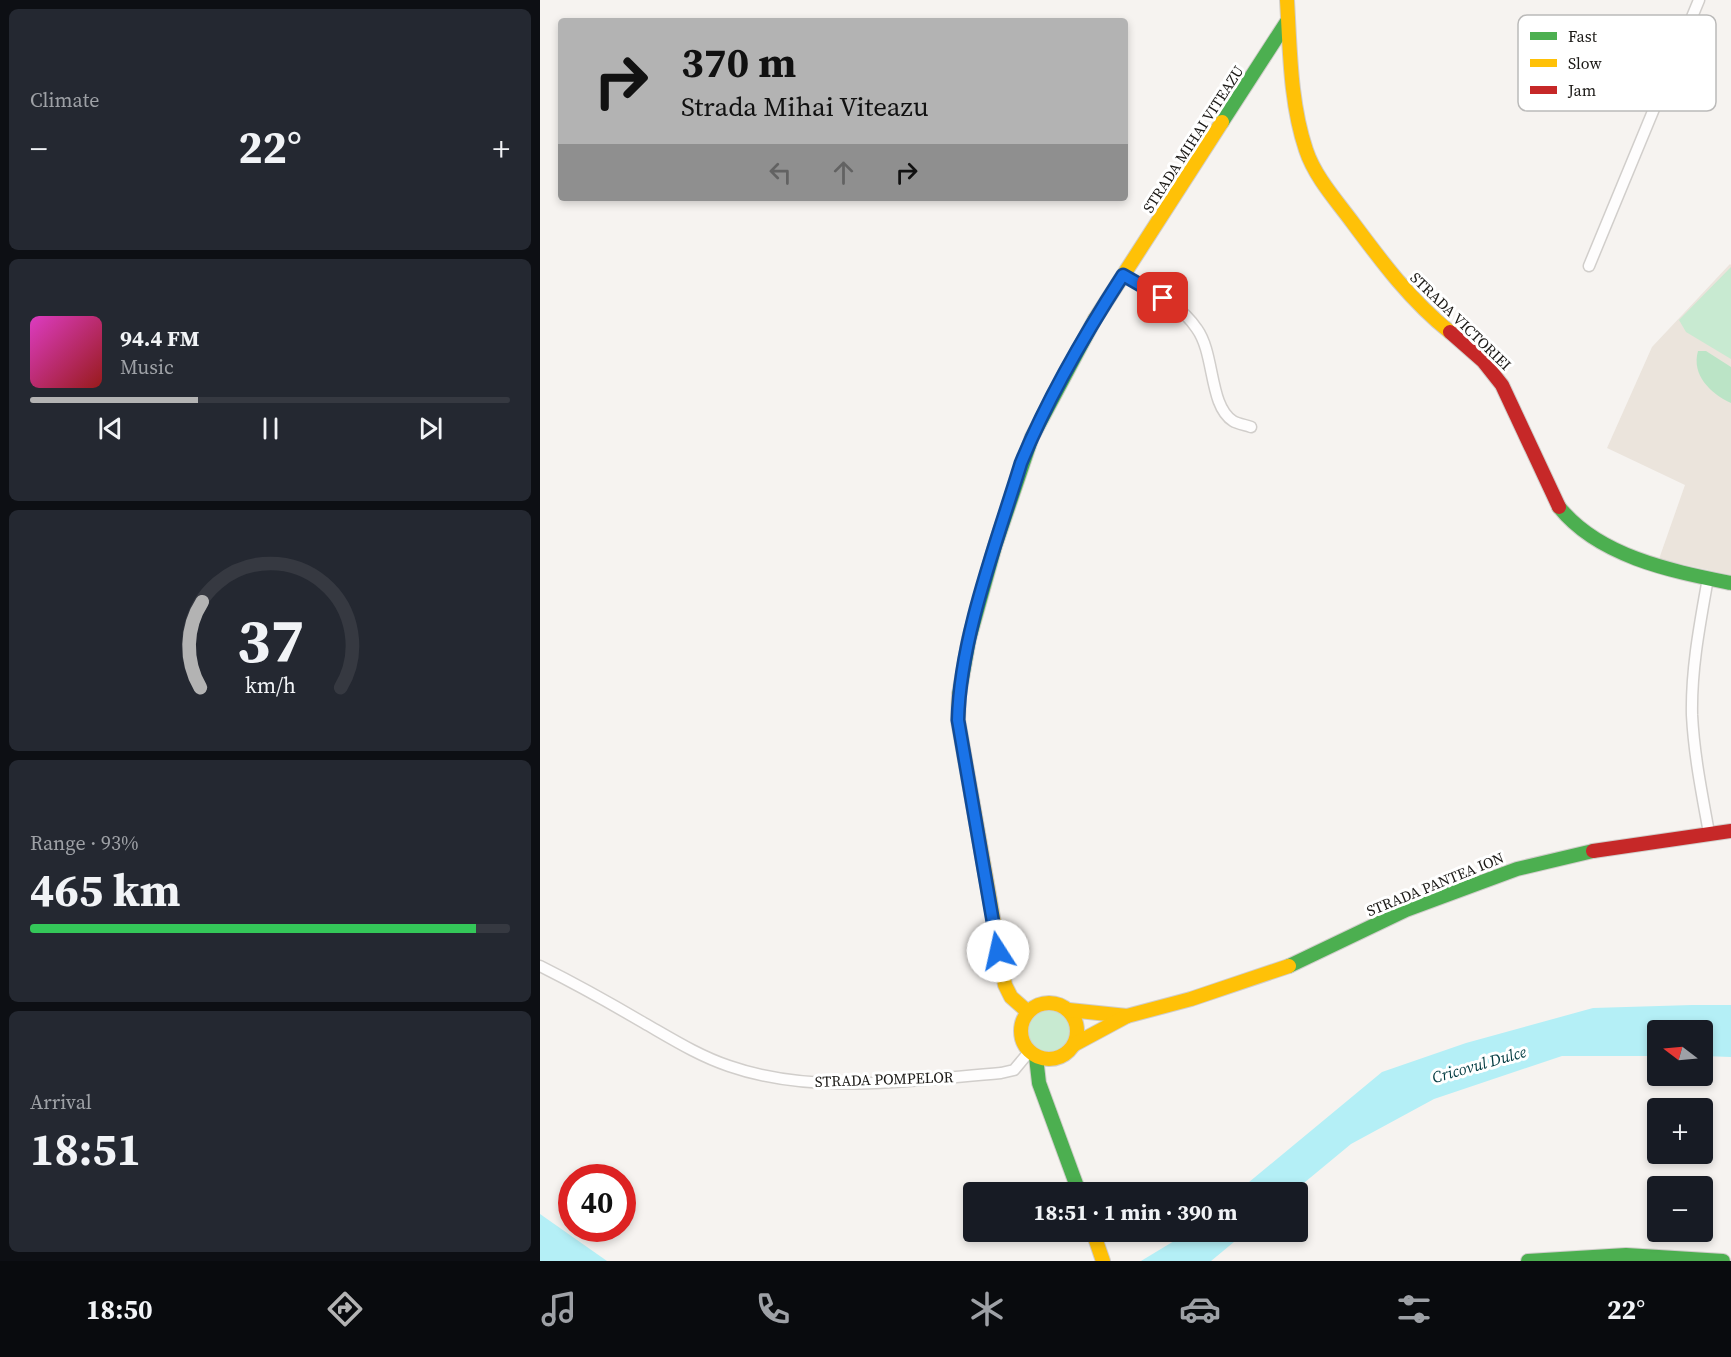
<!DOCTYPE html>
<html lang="en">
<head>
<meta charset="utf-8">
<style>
  :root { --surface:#171b24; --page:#242831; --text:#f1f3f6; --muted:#9ea1a6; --line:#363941; --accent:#b3b3b3 }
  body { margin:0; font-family:"Source Serif 4",serif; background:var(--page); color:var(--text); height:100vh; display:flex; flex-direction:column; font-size:22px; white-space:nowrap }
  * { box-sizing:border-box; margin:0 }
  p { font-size:20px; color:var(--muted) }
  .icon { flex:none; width:33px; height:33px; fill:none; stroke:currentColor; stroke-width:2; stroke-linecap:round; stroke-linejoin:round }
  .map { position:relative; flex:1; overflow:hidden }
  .drawer { display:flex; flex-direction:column; gap:9px; padding:9px; background:#0d0f14; width:540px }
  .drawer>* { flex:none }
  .top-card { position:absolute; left:18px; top:18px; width:570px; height:183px; border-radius:6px; box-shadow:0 3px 9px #0003; background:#b3b3b3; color:#111; overflow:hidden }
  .needle { width:39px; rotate:286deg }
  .tools { position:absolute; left:1107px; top:1020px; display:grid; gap:12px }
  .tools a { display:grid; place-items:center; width:66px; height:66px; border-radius:6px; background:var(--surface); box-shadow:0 3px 9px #0003; font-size:30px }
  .speed { position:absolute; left:18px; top:1164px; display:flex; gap:12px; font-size:30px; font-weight:700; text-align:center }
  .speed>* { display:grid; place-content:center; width:78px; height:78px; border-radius:50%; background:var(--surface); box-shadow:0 3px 9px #0003; line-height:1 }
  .speed .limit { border:9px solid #d22; background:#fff; color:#111 }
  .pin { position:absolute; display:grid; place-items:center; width:51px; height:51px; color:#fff; margin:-26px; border-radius:12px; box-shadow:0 3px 9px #0006 }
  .me { position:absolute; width:66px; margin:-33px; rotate:350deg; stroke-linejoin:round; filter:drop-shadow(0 0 4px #0008) }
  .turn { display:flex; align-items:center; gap:21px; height:126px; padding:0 24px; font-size:27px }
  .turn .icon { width:78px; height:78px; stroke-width:2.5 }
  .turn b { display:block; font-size:42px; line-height:51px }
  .lanes { display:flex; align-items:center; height:57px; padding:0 24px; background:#0003; justify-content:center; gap:30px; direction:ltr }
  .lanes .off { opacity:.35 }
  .big { font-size:45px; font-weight:700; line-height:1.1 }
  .drawer .widget { flex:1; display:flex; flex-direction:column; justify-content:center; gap:9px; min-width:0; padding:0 21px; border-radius:9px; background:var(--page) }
  .drawer .dial { align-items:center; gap:0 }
  .dial svg { height:156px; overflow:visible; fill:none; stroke:var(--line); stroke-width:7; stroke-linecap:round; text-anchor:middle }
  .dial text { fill:var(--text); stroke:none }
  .song { display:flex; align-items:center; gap:18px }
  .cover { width:72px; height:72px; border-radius:9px; background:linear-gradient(135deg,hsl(310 70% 55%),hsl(0 70% 35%)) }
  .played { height:6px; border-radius:3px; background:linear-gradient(90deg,var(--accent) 35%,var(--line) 35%) }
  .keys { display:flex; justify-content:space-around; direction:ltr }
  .heat { display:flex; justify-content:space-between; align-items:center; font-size:33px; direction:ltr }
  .charge { height:9px; border-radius:4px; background:linear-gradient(90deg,#34c759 93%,var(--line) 0) }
  .trip { position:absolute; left:423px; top:1182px; width:345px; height:60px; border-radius:6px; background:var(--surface); box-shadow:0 3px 9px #0003; font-weight:700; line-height:60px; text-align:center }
  .tabs { display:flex; height:96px; justify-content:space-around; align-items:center; background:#090b0e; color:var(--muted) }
  .tabs .icon { width:42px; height:42px }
  .tabs .on { color:var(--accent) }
  .tabs b { font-size:27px; color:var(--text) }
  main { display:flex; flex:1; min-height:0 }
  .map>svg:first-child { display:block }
</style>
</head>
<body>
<main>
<section class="drawer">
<div class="widget"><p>Climate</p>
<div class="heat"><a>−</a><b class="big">22°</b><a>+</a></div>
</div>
<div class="widget">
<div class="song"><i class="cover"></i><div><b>94.4 FM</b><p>Music</p></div></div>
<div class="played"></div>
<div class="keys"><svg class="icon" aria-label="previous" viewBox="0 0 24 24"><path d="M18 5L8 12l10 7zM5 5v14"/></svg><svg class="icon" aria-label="pause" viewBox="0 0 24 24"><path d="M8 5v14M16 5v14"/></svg><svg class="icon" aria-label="next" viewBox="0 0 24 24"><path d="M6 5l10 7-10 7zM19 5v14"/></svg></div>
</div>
<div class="widget dial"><svg viewBox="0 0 100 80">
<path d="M14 69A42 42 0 1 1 86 69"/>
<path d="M14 69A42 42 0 0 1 15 25" stroke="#b3b3b3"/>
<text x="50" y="56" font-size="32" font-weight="700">37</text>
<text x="50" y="72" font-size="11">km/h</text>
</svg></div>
<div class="widget"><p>Range · 93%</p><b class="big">465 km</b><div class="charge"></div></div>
<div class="widget"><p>Arrival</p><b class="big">18:51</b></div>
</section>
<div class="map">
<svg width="1191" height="1261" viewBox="0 0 1191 1261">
  <rect width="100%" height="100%" fill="#f6f3f0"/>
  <polygon fill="#ebe4dc" points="1190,264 1191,265 1191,575 1119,559 1145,485 1067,448 1112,347"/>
  <g fill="#c8ead1">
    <polygon points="1191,267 1191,359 1146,332 1139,320"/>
    <circle cx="509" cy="1031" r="23"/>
  </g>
  <path fill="#bbe4c6" d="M1158 351H1166L1191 367V403C1171 394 1151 375 1158 351Z"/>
  <g fill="#b4eff6">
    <polygon points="1152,1005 1191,1005 1191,1057 1163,1056 1162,1030 1118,1030 1117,1056 1022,1056 894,1099 811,1144 753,1192 697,1192 842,1072 926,1043 1053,1008"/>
    <polygon points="0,1214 67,1261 0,1261"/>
    <polygon points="649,1232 706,1232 671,1261 601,1261"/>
  </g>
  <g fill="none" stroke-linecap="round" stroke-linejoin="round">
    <g stroke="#d1cecb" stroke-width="13">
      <g id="street">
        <polyline points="1049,266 1159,0"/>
        <path d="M583 275C609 290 640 303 657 329 675 354 669 406 693 421 698 424 706 425 711 427"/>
        <path d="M1168 578C1160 623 1151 669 1152 715 1154 755 1162 794 1169 833"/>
        <path d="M0 966C36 984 70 1003 104 1023 132 1039 159 1056 189 1066 275 1096 372 1080 461 1073L474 1070 489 1052"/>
      </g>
    </g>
    <g stroke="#d1cecb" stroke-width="16">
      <g id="fast">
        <polyline points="682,122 748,20"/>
        <path d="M1019 507C1059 557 1132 571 1191 583"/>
        <polyline points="419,695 429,639 455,546 492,437 555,319"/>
        <polyline points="749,966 866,910 977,869 1053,851"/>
        <polyline points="496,1057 499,1083 539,1192"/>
        <polyline points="988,1261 1086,1255 1183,1261"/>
      </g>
    </g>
    <g stroke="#d1cecb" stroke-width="16">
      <g id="slow">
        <path d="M747 0C750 49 750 103 766 150 775 177 796 200 813 223 842 262 871 301 910 332"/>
        <polyline points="555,319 682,122"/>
        <polyline points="419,695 418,720 465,985 471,997 488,1012"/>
        <circle cx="509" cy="1031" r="28"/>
        <polyline points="529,1010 587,1016"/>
        <polyline points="535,1044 587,1016 651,999 749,966"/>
        <polyline points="553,1232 563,1261"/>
      </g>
    </g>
    <g stroke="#d1cecb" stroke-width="16">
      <g id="jam">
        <polyline points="910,332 943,361 962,385 1019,507"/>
        <polyline points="1053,851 1191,831"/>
      </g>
    </g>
    <use href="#street" stroke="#fefdfd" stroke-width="10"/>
    <use href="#fast" stroke="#4caf50" stroke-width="14"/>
    <use href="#slow" stroke="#ffc107" stroke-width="14"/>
    <use href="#jam" stroke="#c62828" stroke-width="14"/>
  </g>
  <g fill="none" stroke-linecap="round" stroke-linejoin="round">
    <g stroke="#114b97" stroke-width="15">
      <path id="route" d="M458 951 418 720C420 637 457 542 481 463 508 397 545 334 583 275L623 298"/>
    </g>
    <use href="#route" stroke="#1a73e8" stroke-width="10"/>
  </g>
  <g text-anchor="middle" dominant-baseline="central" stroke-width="6" stroke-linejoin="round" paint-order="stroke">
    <g font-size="15" fill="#1b1916" stroke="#fff">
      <text transform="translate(653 139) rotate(-57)">STRADA MIHAI VITEAZU</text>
      <text transform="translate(921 321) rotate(44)">STRADA VICTORIEI</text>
      <text transform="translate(895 884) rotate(-22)">STRADA PANTEA ION</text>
      <text transform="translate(344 1079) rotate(-2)">STRADA POMPELOR</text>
    </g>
    <g font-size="16" font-style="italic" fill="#023b41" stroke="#fff">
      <text transform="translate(939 1064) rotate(-16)">Cricovul Dulce</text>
    </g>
  </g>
  <rect x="978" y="15" width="198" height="96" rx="9" fill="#fff" stroke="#bbbab9" stroke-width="1.5"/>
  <rect x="990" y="32" width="27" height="8" fill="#4caf50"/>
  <rect x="990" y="59" width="27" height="8" fill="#ffc107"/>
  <rect x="990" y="86" width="27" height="8" fill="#c62828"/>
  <g font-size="16" fill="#1b1916">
    <text x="1028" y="42">Fast</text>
    <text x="1028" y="69">Slow</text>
    <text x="1028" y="96">Jam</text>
  </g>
</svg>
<div class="tools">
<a><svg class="needle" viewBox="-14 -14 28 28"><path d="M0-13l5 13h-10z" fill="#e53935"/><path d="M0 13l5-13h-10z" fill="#9ea1a6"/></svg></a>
<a>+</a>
<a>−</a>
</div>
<div class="speed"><div class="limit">40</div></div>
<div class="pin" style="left:623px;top:298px;background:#d93025"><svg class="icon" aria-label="arrive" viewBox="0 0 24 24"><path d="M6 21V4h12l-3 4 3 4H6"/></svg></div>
<svg class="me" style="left:458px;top:951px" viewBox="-20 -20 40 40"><circle r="19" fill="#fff"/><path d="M0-13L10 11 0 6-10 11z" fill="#1a73e8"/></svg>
<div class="trip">18:51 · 1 min · 390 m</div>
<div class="top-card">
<div class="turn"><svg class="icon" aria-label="right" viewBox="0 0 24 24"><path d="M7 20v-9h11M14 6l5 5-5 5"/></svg><div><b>370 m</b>Strada Mihai Viteazu</div></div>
<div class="lanes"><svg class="icon off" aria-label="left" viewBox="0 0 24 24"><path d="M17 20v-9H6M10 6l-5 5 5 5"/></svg><svg class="icon off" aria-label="ahead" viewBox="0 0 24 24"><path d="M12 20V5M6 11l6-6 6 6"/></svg><svg class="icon" aria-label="right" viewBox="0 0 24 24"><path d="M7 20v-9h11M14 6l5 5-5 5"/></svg></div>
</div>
</div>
</main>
<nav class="tabs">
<b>18:50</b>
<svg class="icon on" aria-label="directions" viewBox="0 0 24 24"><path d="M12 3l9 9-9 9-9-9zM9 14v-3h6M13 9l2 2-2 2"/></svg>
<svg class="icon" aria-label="music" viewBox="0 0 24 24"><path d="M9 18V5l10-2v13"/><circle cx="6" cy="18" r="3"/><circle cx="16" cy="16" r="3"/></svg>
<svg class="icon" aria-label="phone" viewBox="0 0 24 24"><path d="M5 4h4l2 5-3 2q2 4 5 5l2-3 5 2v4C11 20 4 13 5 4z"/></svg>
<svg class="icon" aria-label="climate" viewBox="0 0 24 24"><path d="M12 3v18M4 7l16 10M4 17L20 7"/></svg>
<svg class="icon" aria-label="car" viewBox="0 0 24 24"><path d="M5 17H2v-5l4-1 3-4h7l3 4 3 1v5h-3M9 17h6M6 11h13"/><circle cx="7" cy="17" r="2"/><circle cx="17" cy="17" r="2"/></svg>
<svg class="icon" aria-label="filters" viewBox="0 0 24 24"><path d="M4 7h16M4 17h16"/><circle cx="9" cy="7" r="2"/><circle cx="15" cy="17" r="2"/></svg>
<b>22°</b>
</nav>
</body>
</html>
